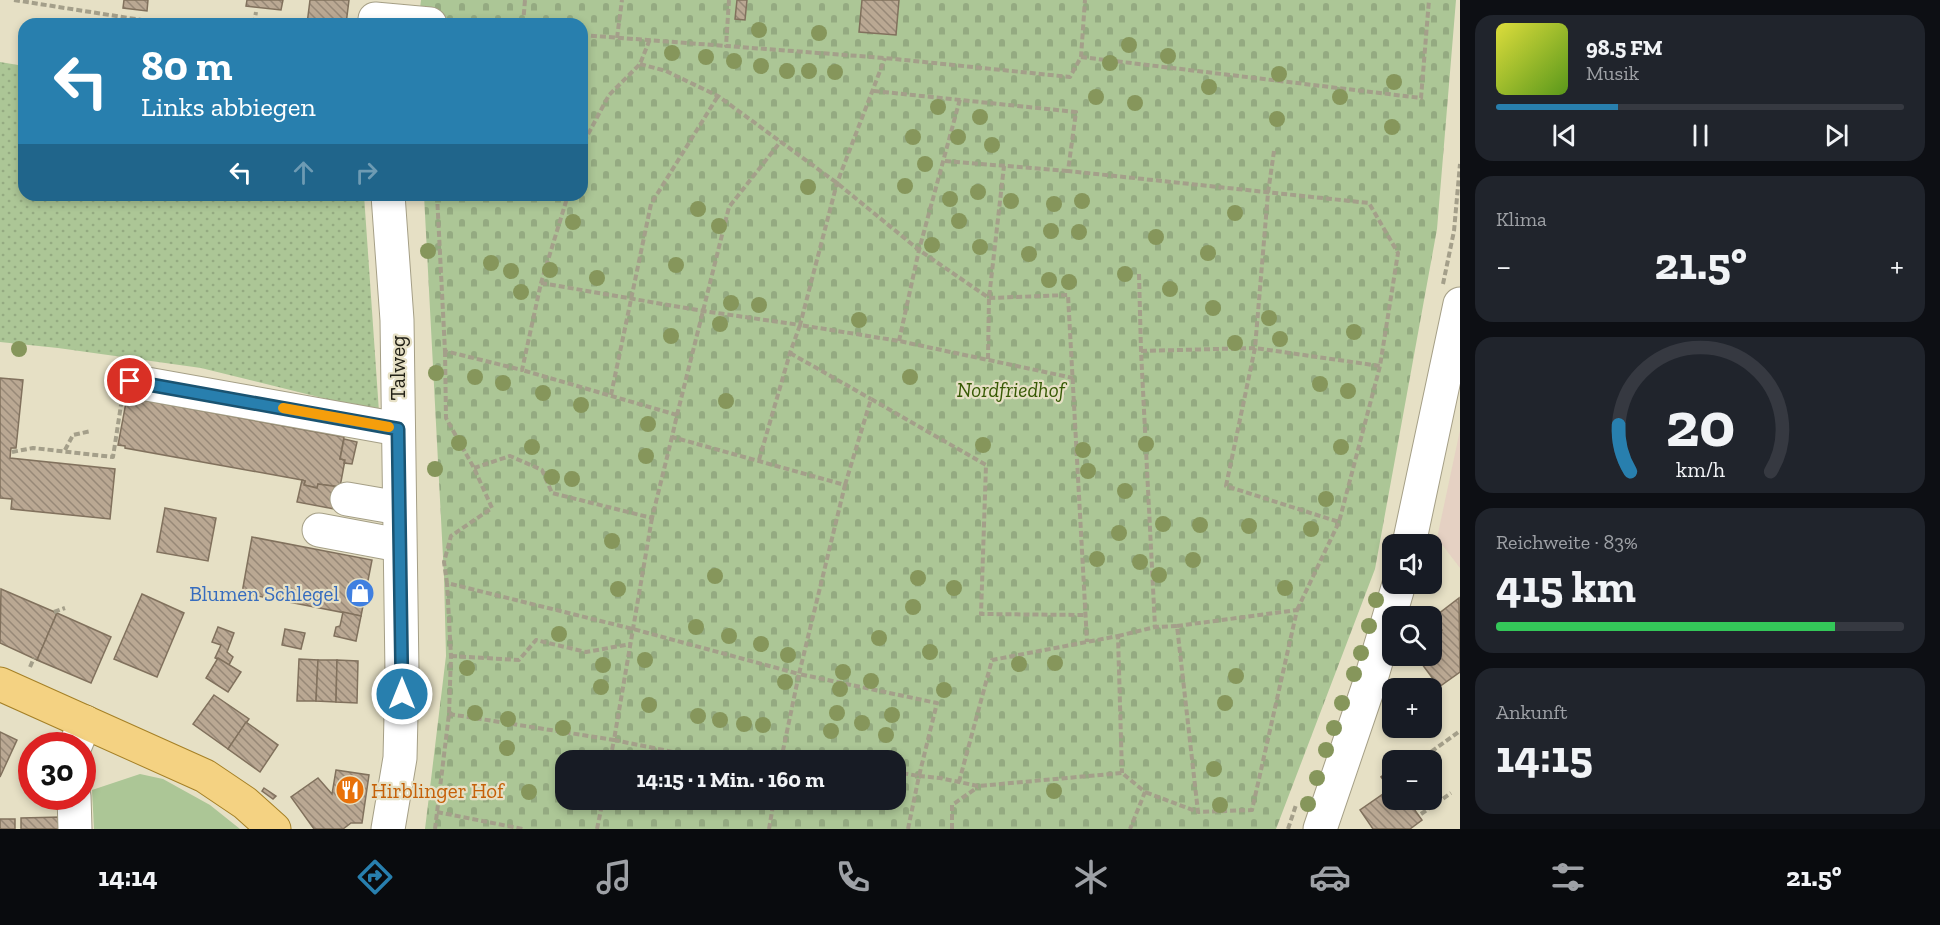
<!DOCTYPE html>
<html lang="de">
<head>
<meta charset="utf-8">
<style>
  :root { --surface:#171b24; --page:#20242c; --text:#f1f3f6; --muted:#9ea1a6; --line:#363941; --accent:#287fae }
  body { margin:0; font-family:"Zilla Slab",serif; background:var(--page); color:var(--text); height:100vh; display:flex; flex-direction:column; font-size:22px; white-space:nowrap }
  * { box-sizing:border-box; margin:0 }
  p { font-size:20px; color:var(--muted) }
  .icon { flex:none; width:33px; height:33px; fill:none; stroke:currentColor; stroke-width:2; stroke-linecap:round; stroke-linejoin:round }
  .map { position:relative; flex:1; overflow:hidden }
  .drawer { display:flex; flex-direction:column; gap:15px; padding:15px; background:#0d0f14; width:480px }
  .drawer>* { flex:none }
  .banner { position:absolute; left:18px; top:18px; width:570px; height:183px; border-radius:18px; box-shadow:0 3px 9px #0003; background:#287fae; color:#fff; overflow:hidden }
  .fabs { position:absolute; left:1382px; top:534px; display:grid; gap:12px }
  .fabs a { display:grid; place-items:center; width:60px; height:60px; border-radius:12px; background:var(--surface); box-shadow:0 3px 9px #0003; font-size:30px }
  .speed { position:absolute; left:18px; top:732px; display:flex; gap:12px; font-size:30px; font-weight:700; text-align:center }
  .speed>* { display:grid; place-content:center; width:78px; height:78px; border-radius:50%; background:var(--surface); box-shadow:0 3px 9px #0003; line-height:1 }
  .speed .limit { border:9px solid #d22; background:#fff; color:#111 }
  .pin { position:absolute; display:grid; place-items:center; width:51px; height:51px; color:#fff; margin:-26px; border:3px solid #fff; border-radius:50%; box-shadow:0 2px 6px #0007 }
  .me { position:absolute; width:66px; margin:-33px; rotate:0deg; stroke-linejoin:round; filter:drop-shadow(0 0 4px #0008) }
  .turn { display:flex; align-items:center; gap:21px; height:126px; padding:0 24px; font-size:27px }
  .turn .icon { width:78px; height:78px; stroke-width:2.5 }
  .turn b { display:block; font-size:42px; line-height:51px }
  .lanes { display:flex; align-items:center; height:57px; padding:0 24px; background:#0003; justify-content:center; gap:30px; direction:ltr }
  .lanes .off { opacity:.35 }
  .big { font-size:45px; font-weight:700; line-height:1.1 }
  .drawer .tile { flex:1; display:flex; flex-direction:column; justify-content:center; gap:9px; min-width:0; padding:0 21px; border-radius:18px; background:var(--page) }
  .drawer .dial { align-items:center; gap:0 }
  .dial svg { height:156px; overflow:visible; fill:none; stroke:var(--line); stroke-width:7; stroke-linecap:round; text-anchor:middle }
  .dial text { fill:var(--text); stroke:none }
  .song { display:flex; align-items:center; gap:18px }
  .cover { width:72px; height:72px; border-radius:9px; background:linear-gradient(135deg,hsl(60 70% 55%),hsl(90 70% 35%)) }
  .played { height:6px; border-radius:3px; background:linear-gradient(90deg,var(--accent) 30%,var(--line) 30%) }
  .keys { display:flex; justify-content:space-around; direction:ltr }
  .heat { display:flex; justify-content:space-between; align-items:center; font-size:33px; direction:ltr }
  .charge { height:9px; border-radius:4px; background:linear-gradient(90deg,#34c759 83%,var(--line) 0) }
  .trip { position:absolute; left:555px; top:750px; width:351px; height:60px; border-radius:18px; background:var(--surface); box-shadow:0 3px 9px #0003; font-weight:700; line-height:60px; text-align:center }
  .menu { display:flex; height:96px; justify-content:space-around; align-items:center; background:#090b0e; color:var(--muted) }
  .menu .icon { width:42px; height:42px }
  .menu .on { color:var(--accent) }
  .menu b { font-size:27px; color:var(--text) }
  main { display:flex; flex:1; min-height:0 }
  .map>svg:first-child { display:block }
</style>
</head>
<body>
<main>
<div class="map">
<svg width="1460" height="829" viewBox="0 0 1460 829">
  <defs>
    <pattern id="grass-dots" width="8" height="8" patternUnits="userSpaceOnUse" patternTransform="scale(1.5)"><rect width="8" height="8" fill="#acc696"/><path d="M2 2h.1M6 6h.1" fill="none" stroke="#94aa81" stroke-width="1.8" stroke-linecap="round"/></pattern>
    <pattern id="cemetery-stones" width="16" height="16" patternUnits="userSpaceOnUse" patternTransform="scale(1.5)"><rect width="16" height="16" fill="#acc696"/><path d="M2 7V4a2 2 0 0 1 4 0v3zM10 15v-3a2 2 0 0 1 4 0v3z" fill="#94aa81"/></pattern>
    <pattern id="building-back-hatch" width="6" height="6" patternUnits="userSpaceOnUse" patternTransform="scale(1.5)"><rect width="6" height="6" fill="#baa893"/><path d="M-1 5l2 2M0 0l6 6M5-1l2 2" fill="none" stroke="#978877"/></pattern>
  </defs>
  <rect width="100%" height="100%" fill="#e6e0c5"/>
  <polygon fill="#e5d1c3" points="1460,430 1460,568 1437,538"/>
  <polygon fill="url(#grass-dots)" points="0,62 24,66 24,195 364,195 379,412 201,368 58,348 0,342"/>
  <path fill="url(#cemetery-stones)" fill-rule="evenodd" d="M421 0H1456L1437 229 1375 569 1276 829H425L446 656 444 576 424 195H582V24H418ZM566 760H896V800H566Z"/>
  <polygon fill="#acc696" points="140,774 163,779 210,805 240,829 94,829 92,790"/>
  <g fill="url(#building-back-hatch)" stroke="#81715d" stroke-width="1.5">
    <polygon points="124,0 148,0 147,11 123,8"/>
    <polygon points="247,0 283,0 281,10 246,6"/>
    <polygon points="310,0 349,0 346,24 307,24"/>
    <polygon points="737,0 747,0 745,20 735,19"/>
    <polygon points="862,0 899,0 896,35 859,32"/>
    <polygon points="0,378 23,380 16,448 11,448 10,458 115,469 110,519 11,509 12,499 0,498"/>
    <polygon points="127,397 344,437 340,459 345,460 340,487 318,484 317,488 304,485 305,481 302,480 125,448 125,446 118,445"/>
    <polygon points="344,439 357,442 352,464 344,463 345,460 340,459"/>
    <polygon points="302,480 305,481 304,485 317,488 318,484 340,487 345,511 297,502"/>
    <polygon points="165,508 216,518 208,561 157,552"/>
    <polygon points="252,537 372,560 361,616 242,593"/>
    <polygon points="1,589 57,613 37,660 0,643"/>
    <polygon points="142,594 184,613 157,677 114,659"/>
    <polygon points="1459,598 1460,672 1439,687 1416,656 1431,656 1431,638 1442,630 1433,618"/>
    <polygon points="343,612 361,616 356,641 334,636 336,627 340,626"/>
    <polygon points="57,613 111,637 91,683 37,660"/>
    <polygon points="218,627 234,633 227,652 233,657 229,665 215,658 221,645 212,642"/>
    <polygon points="285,629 305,633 301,649 282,645"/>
    <polygon points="218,658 241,672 228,692 206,678"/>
    <polygon points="299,659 318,660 316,701 297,701"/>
    <polygon points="318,660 337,660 336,702 316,701"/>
    <polygon points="337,660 358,661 357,703 336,702"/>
    <polygon points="214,695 249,719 228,749 193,724"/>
    <polygon points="246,722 278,745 260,772 228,749"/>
    <polygon points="0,732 17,740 0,777"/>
    <polygon points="1392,768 1392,800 1427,800 1414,809 1422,820 1410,829 1373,829 1360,810 1390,789 1381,777"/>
    <polygon points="336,770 369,775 362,823 351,823 343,829 314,829 291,797 318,778 332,794"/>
    <polygon points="264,788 276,796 273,799 262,791"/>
    <polygon points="61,817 61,829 21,829 21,818"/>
    <rect x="0" y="819" width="15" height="10"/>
  </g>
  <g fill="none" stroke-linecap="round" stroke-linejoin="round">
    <g stroke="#a59f86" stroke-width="35">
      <g id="minor">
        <polyline points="375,19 430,24"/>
        <polyline points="130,381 398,429"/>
        <polyline points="347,499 399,508"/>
        <polyline points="319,530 399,545"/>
        <polyline points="1409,544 1460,304"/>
        <polyline points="75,746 85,722"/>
        <polyline points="74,796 75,829"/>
        <polyline points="388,829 400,758 402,673 397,320 388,195"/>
        <polyline points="1320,829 1370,682 1399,584"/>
      </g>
    </g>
    <g stroke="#a58026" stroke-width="35">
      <polyline id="major" points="0,684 205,776 245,803 274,829"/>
    </g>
    <g stroke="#a49f8a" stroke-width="4" stroke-dasharray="6 3" stroke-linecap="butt">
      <polyline points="14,0 167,24"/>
      <polyline points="729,0 726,46 885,58 1070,77 1081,57 1085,0"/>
      <polyline points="254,24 256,12"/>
      <polyline points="523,24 525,0"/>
      <polyline points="582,35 726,46"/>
      <polyline points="617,38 622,0"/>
      <polyline points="1081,57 1421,98 1429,0"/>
      <polyline points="640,64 666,71 718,96 837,183 919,250 989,298 1068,295 1087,642"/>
      <polyline points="874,91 1076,112 1068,171 1369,203 1398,253 1380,366 1339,522 1297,610"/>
      <polyline points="582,151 585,140 609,95 640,64 650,39"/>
      <polyline points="1274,151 1268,193 1255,348 1226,486 1339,522"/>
      <polyline points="945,161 1068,171"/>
      <polyline points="437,195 445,351 522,370 541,283 568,195"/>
      <polyline points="1139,274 1141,351 1155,627"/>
      <polyline points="541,283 703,311 800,325 837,183 885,58"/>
      <polyline points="1443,284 1454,231 1460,164"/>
      <polyline points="899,341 919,250 960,99"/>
      <polyline points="445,351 446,418 474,468 492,508 451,536 444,562 447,583 633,629 799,674 845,485 672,437 677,415 522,370"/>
      <polyline points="1141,351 1255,348 1380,366"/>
      <polyline points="790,353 871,399"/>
      <polyline points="988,359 989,298 1004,166"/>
      <polyline points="611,395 651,204 718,96"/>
      <polyline points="677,415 729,207 781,141"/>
      <polyline points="65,450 73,435 91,431"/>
      <polyline points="12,452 33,448 113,457 121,405"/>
      <polyline points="759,460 790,353 800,325 899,341 1073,378"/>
      <polyline points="474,468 510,456 542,470 552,493 652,518 672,437"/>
      <polyline points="845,485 871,399 986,465 981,614 1085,615"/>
      <polyline points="652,518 614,740 713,760"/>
      <polyline points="54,612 65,608"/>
      <polyline points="1177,626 1297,610 1252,810 1198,812"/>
      <polyline points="1118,636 1155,627 1177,626 1198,812 1145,792"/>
      <polyline points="451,656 519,660 536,640 586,652 631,644"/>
      <polyline points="30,667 34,658"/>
      <polyline points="449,714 614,740 610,760"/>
      <polyline points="782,752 832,760"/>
      <polyline points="1424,757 1460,731"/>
      <polyline points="781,760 799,674 937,703 919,776 896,772"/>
      <polyline points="959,782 992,660 1118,636 1122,773"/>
      <polyline points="437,812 523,829"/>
      <polyline points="1421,814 1451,793"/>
      <polyline points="435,829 449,714 451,656 447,583"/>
      <polyline points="597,829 603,800"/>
      <polyline points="769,829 774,800"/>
      <polyline points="908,829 919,776 940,778 978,786 1122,773 1145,792 1130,829"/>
      <polyline points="952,829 952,805 978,787"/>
      <polyline points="1288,829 1296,805"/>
    </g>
    <use href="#minor" stroke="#fff" stroke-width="33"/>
    <use href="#major" stroke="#f4d282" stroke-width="33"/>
  </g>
  <g fill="#86965b">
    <circle cx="759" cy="30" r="8"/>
    <circle cx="819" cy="33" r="8"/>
    <circle cx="1129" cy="45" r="8"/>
    <circle cx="672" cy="53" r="8"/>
    <circle cx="1168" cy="56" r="8"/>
    <circle cx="706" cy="57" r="8"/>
    <circle cx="734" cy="61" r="8"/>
    <circle cx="1110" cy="63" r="8"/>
    <circle cx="761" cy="66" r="8"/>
    <circle cx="787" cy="71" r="8"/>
    <circle cx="809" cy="71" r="8"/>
    <circle cx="835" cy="72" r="8"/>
    <circle cx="1279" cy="74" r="8"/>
    <circle cx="1394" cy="82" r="8"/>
    <circle cx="1209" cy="87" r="8"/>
    <circle cx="1096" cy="97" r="8"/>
    <circle cx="1340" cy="97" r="8"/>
    <circle cx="1135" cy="103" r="8"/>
    <circle cx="938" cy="107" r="8"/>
    <circle cx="980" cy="117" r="8"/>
    <circle cx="1277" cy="119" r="8"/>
    <circle cx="1392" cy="127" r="8"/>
    <circle cx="913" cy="137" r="8"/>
    <circle cx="958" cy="137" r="8"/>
    <circle cx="992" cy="145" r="8"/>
    <circle cx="925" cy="164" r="8"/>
    <circle cx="905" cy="186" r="8"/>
    <circle cx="808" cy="187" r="8"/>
    <circle cx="978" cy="192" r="8"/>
    <circle cx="950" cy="199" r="8"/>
    <circle cx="1011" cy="201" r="8"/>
    <circle cx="1082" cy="201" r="8"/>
    <circle cx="1054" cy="204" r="8"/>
    <circle cx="698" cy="209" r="8"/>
    <circle cx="1235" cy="213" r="8"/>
    <circle cx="959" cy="221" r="8"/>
    <circle cx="573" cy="222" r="8"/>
    <circle cx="719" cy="226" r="8"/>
    <circle cx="1051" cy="231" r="8"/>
    <circle cx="1079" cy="232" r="8"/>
    <circle cx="1156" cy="237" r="8"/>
    <circle cx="932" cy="245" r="8"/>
    <circle cx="980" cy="247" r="8"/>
    <circle cx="428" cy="251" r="8"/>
    <circle cx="1208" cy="253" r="8"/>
    <circle cx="1029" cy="254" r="8"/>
    <circle cx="491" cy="263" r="8"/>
    <circle cx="676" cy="265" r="8"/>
    <circle cx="550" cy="270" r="8"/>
    <circle cx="511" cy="271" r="8"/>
    <circle cx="1125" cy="274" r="8"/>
    <circle cx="597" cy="278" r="8"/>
    <circle cx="1049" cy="280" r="8"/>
    <circle cx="1069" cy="282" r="8"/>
    <circle cx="1170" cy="289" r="8"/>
    <circle cx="521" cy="292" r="8"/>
    <circle cx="731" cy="303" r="8"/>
    <circle cx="759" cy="305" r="8"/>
    <circle cx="1213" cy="308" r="8"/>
    <circle cx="1269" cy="318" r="8"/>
    <circle cx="859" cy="320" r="8"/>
    <circle cx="720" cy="324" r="8"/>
    <circle cx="1354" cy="332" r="8"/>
    <circle cx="671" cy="336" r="8"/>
    <circle cx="1280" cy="339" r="8"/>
    <circle cx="1235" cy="343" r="8"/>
    <circle cx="19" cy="349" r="8"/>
    <circle cx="436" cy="373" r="8"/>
    <circle cx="475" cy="377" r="8"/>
    <circle cx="910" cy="377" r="8"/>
    <circle cx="503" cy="383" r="8"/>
    <circle cx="1320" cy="384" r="8"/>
    <circle cx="1348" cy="391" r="8"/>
    <circle cx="543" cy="393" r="8"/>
    <circle cx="726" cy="401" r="8"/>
    <circle cx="581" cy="405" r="8"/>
    <circle cx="648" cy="424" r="8"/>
    <circle cx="459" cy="443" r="8"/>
    <circle cx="1146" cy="444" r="8"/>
    <circle cx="983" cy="445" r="8"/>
    <circle cx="532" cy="447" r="8"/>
    <circle cx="1341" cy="447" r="8"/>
    <circle cx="1083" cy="450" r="8"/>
    <circle cx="646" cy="456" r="8"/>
    <circle cx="435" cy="469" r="8"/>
    <circle cx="1088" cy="471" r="8"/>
    <circle cx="552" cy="477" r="8"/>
    <circle cx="572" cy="479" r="8"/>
    <circle cx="1125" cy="491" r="8"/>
    <circle cx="1326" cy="499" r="8"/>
    <circle cx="1163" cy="524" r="8"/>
    <circle cx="1200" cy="525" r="8"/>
    <circle cx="1249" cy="526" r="8"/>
    <circle cx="1311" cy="529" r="8"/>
    <circle cx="1119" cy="533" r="8"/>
    <circle cx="612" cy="541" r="8"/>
    <circle cx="1097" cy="559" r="8"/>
    <circle cx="1193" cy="560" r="8"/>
    <circle cx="1140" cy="562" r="8"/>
    <circle cx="1159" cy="575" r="8"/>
    <circle cx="715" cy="576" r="8"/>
    <circle cx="918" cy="578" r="8"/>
    <circle cx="954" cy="588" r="8"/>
    <circle cx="1285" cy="588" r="8"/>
    <circle cx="618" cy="589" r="8"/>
    <circle cx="1376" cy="600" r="8"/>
    <circle cx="913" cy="607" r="8"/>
    <circle cx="1369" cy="626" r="8"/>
    <circle cx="696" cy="627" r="8"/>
    <circle cx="559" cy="634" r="8"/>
    <circle cx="729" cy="636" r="8"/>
    <circle cx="879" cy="638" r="8"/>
    <circle cx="761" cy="644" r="8"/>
    <circle cx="930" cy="652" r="8"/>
    <circle cx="1361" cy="653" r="8"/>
    <circle cx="788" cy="655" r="8"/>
    <circle cx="645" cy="660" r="8"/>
    <circle cx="1055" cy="663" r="8"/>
    <circle cx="1019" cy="664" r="8"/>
    <circle cx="603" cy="665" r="8"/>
    <circle cx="467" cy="668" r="8"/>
    <circle cx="843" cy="672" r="8"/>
    <circle cx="1354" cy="674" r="8"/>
    <circle cx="1236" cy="676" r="8"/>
    <circle cx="871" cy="681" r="8"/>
    <circle cx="785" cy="682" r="8"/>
    <circle cx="601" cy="687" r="8"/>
    <circle cx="840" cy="689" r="8"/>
    <circle cx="944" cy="690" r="8"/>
    <circle cx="1225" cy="703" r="8"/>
    <circle cx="1342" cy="703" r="8"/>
    <circle cx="649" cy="705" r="8"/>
    <circle cx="475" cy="713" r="8"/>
    <circle cx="837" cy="713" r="8"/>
    <circle cx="892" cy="715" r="8"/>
    <circle cx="698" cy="716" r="8"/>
    <circle cx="508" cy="719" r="8"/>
    <circle cx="720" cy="720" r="8"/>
    <circle cx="862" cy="723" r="8"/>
    <circle cx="744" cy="724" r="8"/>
    <circle cx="763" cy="725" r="8"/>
    <circle cx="563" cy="728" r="8"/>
    <circle cx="1334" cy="728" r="8"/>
    <circle cx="831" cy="731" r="8"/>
    <circle cx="886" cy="735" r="8"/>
    <circle cx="507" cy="748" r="8"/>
    <circle cx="1326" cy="750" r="8"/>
    <circle cx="1214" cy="769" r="8"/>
    <circle cx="1317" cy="778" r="8"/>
    <circle cx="1054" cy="791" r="8"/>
    <circle cx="529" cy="792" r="8"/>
    <circle cx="1308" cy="804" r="8"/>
    <circle cx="1220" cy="805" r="8"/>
  </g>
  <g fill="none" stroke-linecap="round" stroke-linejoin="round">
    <g stroke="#1a5371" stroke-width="15">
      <polyline id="route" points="130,381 398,429 402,694"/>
    </g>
    <use href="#route" stroke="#287fae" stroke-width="10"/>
    <polyline stroke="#f59e0b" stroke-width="10" points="283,408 389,427"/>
  </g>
  <defs>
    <g id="shop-disc" transform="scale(1.5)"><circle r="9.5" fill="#3f7fe0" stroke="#e6e0c5"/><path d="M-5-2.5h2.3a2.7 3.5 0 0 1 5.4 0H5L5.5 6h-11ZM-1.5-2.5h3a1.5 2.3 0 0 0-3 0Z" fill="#fff"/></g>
    <g id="restaurant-disc" transform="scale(1.5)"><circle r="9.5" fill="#e8710a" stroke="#e6e0c5"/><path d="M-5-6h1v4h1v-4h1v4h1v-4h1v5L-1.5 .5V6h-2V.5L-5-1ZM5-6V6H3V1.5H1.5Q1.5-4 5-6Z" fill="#fff"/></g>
  </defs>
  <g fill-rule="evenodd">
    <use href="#shop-disc" x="360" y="593"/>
    <use href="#restaurant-disc" x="350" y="790"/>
  </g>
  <g text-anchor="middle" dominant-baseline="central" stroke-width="4.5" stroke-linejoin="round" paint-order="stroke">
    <g font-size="21" fill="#222016" stroke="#e6e0c5">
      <text transform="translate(397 368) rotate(-90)">Talweg</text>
    </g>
    <g font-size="21" font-style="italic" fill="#385a05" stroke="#e6e0c5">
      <text x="1011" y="389">Nordfriedhof</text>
    </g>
    <g font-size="21" fill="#366cbe" stroke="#e6e0c5" text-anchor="end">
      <text x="339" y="593">Blumen Schlegel</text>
    </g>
    <g font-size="21" fill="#c56008" stroke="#e6e0c5" text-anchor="start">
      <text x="371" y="790">Hirblinger Hof</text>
    </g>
  </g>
</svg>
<div class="fabs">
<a><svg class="icon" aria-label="sound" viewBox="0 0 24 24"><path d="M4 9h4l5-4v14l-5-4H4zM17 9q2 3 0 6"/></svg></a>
<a><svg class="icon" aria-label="search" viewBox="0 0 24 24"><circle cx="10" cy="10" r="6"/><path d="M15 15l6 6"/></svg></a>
<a>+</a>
<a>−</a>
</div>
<div class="speed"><div class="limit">30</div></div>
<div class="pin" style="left:130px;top:381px;background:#d93025"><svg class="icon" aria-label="arrive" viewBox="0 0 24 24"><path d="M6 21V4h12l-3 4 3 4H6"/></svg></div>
<svg class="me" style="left:402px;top:694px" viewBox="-20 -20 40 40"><circle r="17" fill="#287fae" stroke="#fff" stroke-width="3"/><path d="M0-11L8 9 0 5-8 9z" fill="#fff"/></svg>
<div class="trip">14:15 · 1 Min. · 160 m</div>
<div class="banner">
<div class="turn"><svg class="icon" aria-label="left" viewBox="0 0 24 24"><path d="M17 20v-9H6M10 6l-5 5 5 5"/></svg><div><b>80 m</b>Links abbiegen</div></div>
<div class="lanes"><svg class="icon" aria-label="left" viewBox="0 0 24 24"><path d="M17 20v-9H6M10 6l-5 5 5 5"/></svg><svg class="icon off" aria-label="ahead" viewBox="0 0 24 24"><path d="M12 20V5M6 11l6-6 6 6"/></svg><svg class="icon off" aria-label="right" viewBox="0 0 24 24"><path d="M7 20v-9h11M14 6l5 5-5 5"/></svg></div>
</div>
</div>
<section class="drawer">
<div class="tile">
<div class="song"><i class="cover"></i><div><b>98.5 FM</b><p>Musik</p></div></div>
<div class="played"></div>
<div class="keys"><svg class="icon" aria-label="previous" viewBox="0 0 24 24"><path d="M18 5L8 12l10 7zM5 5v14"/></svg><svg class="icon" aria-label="pause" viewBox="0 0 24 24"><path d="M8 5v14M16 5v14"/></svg><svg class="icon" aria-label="next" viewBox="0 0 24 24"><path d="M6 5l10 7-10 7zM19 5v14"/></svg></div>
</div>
<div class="tile"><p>Klima</p>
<div class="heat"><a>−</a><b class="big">21.5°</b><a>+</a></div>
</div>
<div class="tile dial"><svg viewBox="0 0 100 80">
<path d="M14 69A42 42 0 1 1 86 69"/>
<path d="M14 69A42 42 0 0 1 8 45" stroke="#287fae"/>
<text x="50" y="56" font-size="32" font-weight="700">20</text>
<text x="50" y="72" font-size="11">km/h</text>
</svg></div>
<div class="tile"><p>Reichweite · 83%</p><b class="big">415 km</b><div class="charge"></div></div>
<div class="tile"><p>Ankunft</p><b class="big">14:15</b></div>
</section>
</main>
<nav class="menu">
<b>14:14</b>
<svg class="icon on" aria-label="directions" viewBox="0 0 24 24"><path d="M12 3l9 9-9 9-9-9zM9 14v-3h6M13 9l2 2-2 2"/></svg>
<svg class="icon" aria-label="music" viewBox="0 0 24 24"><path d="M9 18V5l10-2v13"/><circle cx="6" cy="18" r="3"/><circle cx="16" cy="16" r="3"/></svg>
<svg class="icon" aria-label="phone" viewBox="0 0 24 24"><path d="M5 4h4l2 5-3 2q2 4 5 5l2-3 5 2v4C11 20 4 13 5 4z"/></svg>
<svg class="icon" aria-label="climate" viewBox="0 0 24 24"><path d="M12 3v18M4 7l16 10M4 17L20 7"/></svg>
<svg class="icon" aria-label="car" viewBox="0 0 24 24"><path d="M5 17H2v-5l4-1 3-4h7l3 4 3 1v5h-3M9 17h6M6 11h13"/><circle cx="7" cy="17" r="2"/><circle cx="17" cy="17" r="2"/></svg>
<svg class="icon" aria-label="filters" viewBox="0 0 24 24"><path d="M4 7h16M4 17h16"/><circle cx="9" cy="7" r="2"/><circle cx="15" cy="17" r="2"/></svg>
<b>21.5°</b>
</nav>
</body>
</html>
